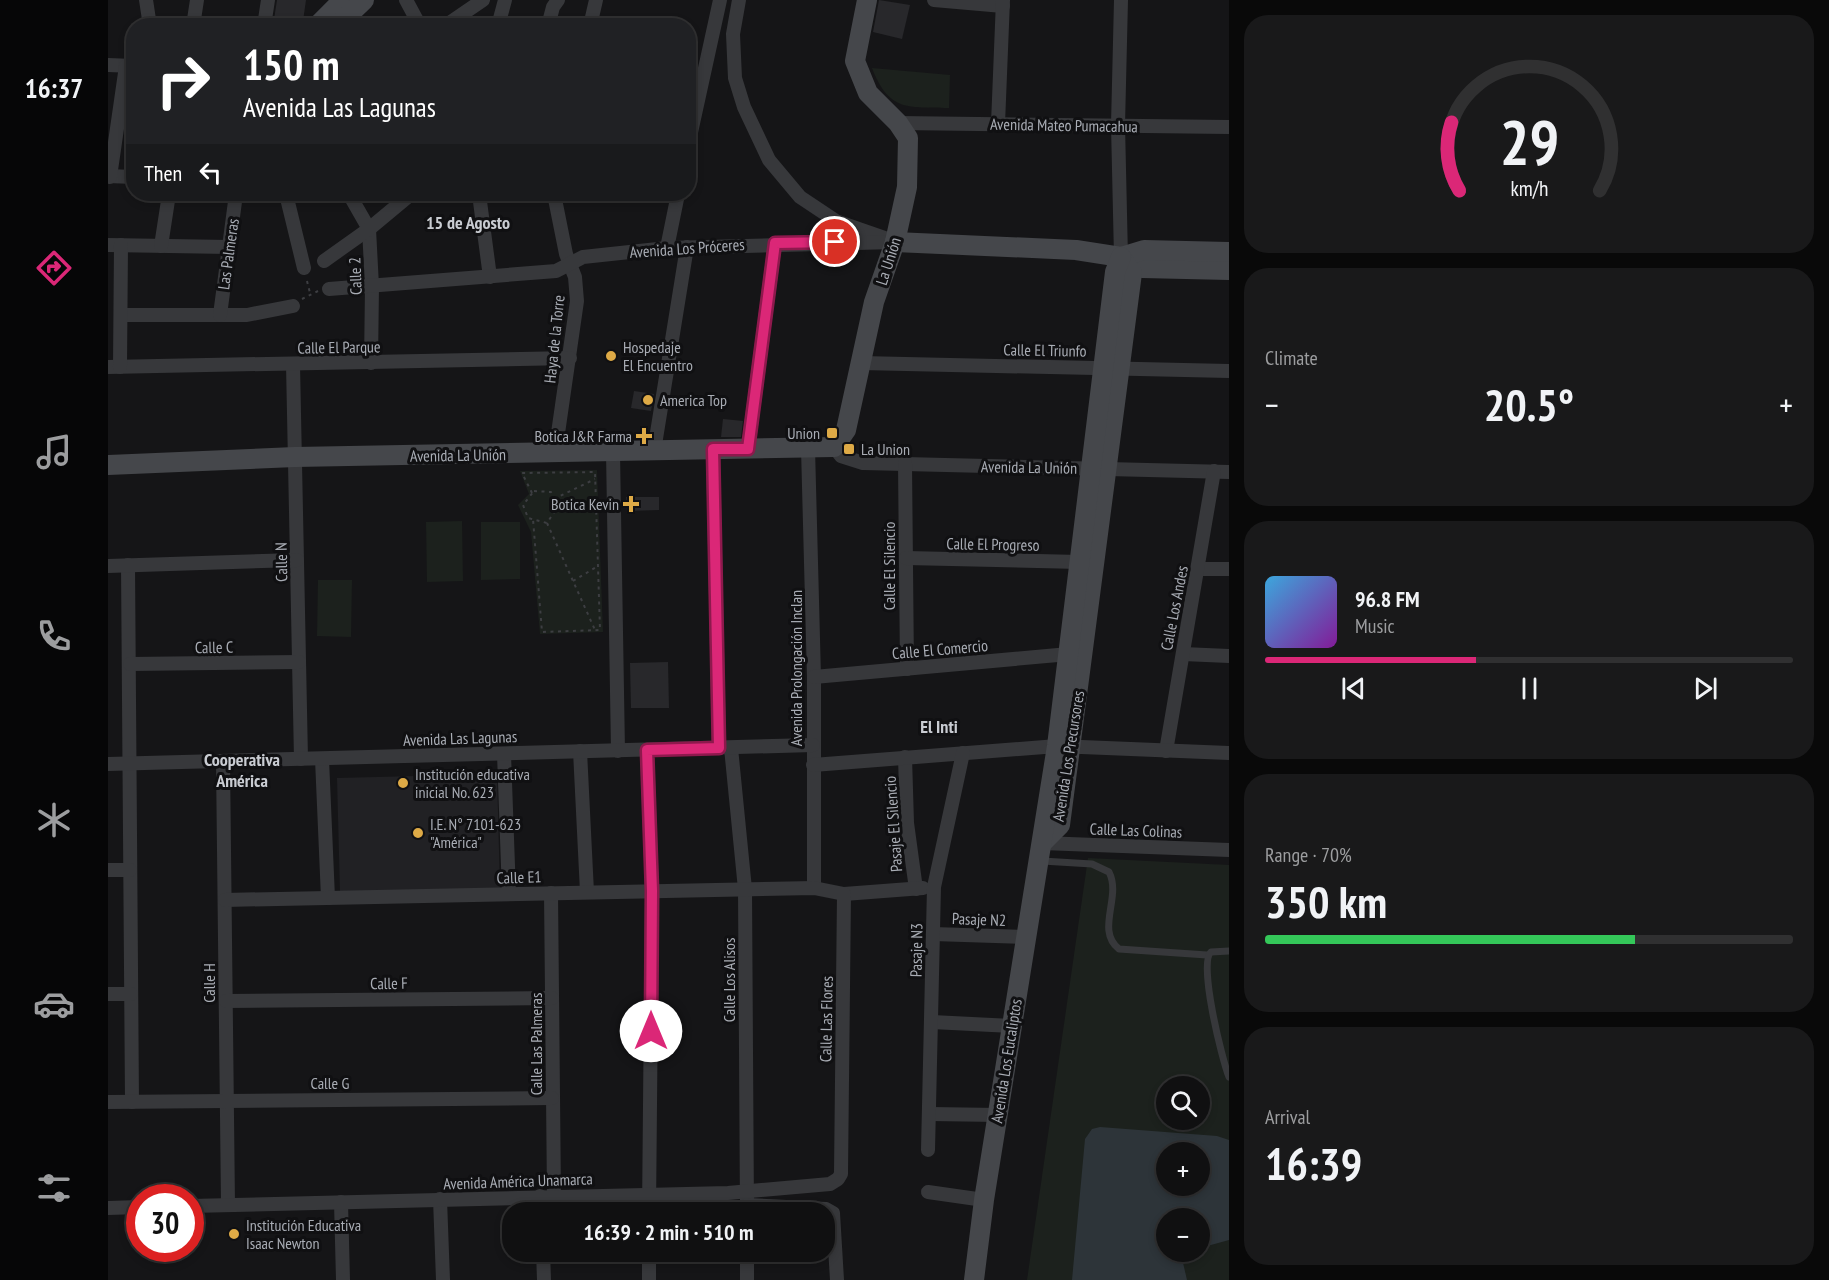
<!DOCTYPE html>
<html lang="en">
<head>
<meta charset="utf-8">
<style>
  :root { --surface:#101011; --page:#19191a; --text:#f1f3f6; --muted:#9c9d9f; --line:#303031; --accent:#db2777 }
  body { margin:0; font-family:"PT Sans Narrow",sans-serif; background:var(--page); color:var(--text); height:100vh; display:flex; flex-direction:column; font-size:22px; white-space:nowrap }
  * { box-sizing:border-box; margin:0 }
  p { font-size:20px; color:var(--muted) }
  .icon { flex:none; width:33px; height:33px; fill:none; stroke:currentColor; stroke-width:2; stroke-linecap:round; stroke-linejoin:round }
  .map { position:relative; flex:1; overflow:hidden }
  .drawer { display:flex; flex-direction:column; gap:15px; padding:15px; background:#090909; width:600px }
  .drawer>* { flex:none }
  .banner { position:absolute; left:18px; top:18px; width:570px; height:183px; border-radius:24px; box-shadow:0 3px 9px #0003,0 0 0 2px var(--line); background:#202124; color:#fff; overflow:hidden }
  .controls { position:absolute; left:1048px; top:1076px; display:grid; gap:12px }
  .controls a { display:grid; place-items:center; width:54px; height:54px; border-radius:50%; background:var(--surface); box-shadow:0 3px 9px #0003,0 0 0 2px var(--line); font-size:30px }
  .speed { position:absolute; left:18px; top:1184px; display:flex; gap:12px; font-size:30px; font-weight:700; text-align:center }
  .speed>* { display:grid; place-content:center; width:78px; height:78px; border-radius:50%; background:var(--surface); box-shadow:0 3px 9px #0003,0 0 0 2px var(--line); line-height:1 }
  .speed .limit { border:9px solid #d22; background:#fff; color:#111 }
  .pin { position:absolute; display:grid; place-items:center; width:51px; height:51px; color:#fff; margin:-26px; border:3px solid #fff; border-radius:50%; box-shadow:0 2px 6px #0007 }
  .me { position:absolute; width:66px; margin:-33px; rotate:0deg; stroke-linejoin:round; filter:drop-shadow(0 0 4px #0008) }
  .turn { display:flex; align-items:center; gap:21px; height:126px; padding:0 18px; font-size:27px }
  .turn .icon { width:78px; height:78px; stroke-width:2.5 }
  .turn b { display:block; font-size:42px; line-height:51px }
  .then { display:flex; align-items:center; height:57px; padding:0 18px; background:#0003; gap:12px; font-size:22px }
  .big { font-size:45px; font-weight:800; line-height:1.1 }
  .drawer .card { flex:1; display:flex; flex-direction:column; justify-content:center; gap:9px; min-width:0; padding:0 21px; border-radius:24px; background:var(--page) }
  .drawer .dial { align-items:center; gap:0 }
  .dial svg { height:156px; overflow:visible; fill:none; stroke:var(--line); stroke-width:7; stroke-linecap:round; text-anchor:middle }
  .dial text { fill:var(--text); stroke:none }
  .song { display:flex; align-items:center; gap:18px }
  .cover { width:72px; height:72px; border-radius:9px; background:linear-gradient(135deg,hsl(200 70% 55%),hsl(290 70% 35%)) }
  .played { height:6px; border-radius:3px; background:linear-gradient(90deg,var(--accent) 40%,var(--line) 40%) }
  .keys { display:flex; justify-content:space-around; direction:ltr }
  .heat { display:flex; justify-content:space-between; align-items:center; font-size:33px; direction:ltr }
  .charge { height:9px; border-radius:4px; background:linear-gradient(90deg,#34c759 70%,var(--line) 0) }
  .trip { position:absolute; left:394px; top:1202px; width:333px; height:60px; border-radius:24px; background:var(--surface); box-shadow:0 3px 9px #0003,0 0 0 2px var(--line); font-weight:800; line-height:60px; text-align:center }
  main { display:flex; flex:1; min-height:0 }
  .dock { display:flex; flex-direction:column; width:108px; justify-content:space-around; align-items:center; background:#060607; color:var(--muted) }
  .dock .icon { width:42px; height:42px }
  .dock .active { color:var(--accent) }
  .dock b { font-size:27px; color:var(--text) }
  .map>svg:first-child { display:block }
</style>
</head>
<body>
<main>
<nav class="dock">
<b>16:37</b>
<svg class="icon active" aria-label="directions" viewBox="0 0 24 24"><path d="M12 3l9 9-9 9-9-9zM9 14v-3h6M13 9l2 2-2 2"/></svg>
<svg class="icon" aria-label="music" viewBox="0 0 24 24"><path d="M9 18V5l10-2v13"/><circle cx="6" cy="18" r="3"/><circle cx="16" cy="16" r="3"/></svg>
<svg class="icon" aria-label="phone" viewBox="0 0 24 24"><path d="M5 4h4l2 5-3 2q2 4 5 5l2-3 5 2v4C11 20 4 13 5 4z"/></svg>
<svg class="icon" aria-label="climate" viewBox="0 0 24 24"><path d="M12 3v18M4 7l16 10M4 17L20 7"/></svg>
<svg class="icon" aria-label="car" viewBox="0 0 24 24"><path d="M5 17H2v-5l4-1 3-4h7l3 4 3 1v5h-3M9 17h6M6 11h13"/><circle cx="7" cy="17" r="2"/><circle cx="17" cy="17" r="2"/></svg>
<svg class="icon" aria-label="filters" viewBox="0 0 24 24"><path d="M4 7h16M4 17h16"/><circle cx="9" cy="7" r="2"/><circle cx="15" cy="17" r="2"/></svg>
</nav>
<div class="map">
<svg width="1121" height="1280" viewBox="0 0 1121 1280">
  <rect width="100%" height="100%" fill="#151517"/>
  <polygon fill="#212124" points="389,774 392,889 232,892 229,778"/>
  <g fill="#1c211d" fill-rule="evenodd">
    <path d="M764 68 842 75 841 108C800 107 781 112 764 68Z"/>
    <polygon points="489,470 495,632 432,634 423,532 410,505 421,494 412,471"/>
    <polygon points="354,521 355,581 319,582 318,522"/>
    <polygon points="373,522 412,522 412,579 373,580"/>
    <polygon points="210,580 244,580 243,637 209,636"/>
    <path d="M980 858 1121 865V1280H919ZM1059 1086H1092V1119H1059ZM1059 1152H1092V1185H1059ZM1059 1218H1092V1251H1059Z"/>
  </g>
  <path fill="#2d3439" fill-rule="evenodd" d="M992 1127 1109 1136 1121 1140V1240L1092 1248V1218H1059V1251H1083L1073 1254 1079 1280H964L977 1139 984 1129ZM1059 1152H1092V1185H1059Z"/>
  <g fill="#28282b">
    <polygon points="169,0 198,0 195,21 191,26 165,26"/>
    <polygon points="771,0 802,5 794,39 765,32"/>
    <polygon points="526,391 546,394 543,411 523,408"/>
    <polygon points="615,419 635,421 633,437 613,437"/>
    <polygon points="518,497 551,497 551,510 519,511"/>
    <polygon points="560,662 561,708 523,708 522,663"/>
  </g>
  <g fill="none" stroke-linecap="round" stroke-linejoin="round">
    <g stroke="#3d3e42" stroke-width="2" stroke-dasharray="3 4.5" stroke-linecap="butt">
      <polyline points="199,281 202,293"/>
      <polyline points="194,299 210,291"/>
      <polygon points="426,491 443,492 449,508 439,523 420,518 415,505"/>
      <polyline points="424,493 414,473 487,472 492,630 434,632 425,519"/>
      <polyline points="446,499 487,479"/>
      <polyline points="439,523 487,630"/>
      <polyline points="465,581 490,566"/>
    </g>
    <g stroke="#37383b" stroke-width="7">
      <path d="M934 861 984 864 1001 872C1014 897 987 930 1011 949L1099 955"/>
      <path d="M1121 951 1103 952C1090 962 1114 1060 1121 1077"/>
    </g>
    <g stroke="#37383b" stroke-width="14">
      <polyline points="38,0 42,26"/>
      <polyline points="298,0 312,26"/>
      <polyline points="631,0 625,34 627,78 636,107 661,160 692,197 728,221 777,238"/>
      <polyline points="826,0 895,6"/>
      <polyline points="85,26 89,0"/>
      <polyline points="156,26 160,0"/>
      <polyline points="337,26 375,0"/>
      <polyline points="390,26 397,0"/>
      <polyline points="440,26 445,7 450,0"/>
      <polyline points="482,26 488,0"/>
      <polyline points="0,65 25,66"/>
      <polyline points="790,123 1121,127"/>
      <polyline points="890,124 895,0"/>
      <polyline points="580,146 612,0"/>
      <polyline points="0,176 26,177"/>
      <polyline points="2,177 18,66"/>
      <polyline points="178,194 196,268"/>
      <polyline points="241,194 261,229 264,286 263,363"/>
      <polyline points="371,194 382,277"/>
      <polyline points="446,194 458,254 467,277 469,301 447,454"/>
      <polyline points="0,245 121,247"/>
      <polyline points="53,246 61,194"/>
      <polyline points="559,248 570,194"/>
      <polyline points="1013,257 1010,125 1013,0"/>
      <polyline points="216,261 261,229 303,194"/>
      <polyline points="221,289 448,271 475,257 559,248 787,242"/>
      <polyline points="14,315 139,315 185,306"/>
      <polyline points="112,315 128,194"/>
      <polyline points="753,363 1121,371"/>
      <polyline points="185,364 193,759"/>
      <polyline points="0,367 462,358"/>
      <polyline points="12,367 13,245"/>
      <polyline points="726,447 733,456 755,463 1121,472"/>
      <polyline points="700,448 706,677 706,888"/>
      <polyline points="605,449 611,748"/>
      <polyline points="640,449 667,243"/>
      <polyline points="546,451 579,247"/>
      <polyline points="505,452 510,751"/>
      <polyline points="797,463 799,669"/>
      <polyline points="798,558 972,562"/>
      <polyline points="20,565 24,1102"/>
      <polyline points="0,566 189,560"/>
      <polyline points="1091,569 1121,569"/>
      <polyline points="1075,654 1121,656"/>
      <polyline points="22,664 191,662"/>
      <polyline points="706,677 961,654"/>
      <polyline points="623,748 637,889 639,1212"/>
      <polyline points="539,750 544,891 541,1212"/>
      <polyline points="472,751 479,892"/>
      <polyline points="1058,751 1106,471"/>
      <polyline points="396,754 401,894"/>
      <polyline points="797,757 799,823 808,889"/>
      <polyline points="214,759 220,898"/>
      <polyline points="115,761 120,1205"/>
      <polyline points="0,764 705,745"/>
      <polyline points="705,765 949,746 1121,753"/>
      <polyline points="934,843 1121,850"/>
      <polyline points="0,870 22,870"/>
      <polyline points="443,893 446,1196"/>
      <polyline points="736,894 815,888"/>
      <polyline points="825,934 917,937"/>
      <polyline points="0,994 23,994"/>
      <polyline points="118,1001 444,998"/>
      <polyline points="824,1022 904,1026"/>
      <polyline points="0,1102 444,1098"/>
      <polyline points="822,1114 891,1115"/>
      <polyline points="820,1150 826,887 855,753"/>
      <polyline points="820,1192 876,1200"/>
      <polyline points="432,1196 433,1212"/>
      <polyline points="332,1199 335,1280"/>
      <polyline points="233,1202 235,1280"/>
      <polyline points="639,1205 718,1209 725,1213 729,1280"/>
      <polyline points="82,1206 620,1193 722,1184 730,1179 733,1174 736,894 706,888 117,900"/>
      <polyline points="0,1208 32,1207"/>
      <polyline points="435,1251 436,1280"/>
      <polyline points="639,1251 639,1280"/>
      <polyline points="541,1280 541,1251"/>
    </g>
    <g stroke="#45474b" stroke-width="20">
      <polyline points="209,26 235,0"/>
      <polyline points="229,26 256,0"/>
      <polyline points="787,242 968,250 1013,257 1034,268 1121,270"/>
      <polyline points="1013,257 1036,250 1121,252"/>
      <polyline points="0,465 187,457 726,447 738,430 766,302 787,242 799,187 800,138 790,123 760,93 747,61 759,0"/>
      <polyline points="934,843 952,825 1024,273 1013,257"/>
      <polyline points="866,1280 876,1200 949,746 1007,272 1013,257"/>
    </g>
  </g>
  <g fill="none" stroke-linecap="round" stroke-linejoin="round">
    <g stroke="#8e194d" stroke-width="15">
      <polyline id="route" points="543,1031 544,891 539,750 611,748 605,449 640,449 667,243 727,242"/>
    </g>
    <use href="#route" stroke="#db2777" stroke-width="10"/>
  </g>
  <g fill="#deaa46" stroke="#101012" stroke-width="2">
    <circle cx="503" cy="356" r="6"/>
    <circle cx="540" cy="400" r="6"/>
    <rect x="718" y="427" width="12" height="12" rx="3"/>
    <path d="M533 427h6v6h6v6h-6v6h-6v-6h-6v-6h6z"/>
    <rect x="735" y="443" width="12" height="12" rx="3"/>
    <path d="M520 495h6v6h6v6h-6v6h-6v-6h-6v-6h6z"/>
    <circle cx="295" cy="783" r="6"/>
    <circle cx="310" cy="833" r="6"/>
    <circle cx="126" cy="1234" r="6"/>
  </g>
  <g text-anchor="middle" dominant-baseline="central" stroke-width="6" stroke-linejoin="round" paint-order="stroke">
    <g font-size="16" fill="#a9adb5" stroke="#101012">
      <text transform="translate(956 125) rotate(1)">Avenida Mateo Pumacahua</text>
      <text transform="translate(579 248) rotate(-4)">Avenida Los Próceres</text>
      <text transform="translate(120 254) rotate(-82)">Las Palmeras</text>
      <text transform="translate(780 261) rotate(-72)">La Unión</text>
      <text transform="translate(247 276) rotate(-92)">Calle 2</text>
      <text transform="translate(446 339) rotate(-84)">Haya de la Torre</text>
      <text transform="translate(231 347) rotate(-1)">Calle El Parque</text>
      <text transform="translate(937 350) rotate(1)">Calle El Triunfo</text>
      <text transform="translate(350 455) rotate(-1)">Avenida La Unión</text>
      <text transform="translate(921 467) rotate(1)">Avenida La Unión</text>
      <text transform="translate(885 544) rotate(1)">Calle El Progreso</text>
      <text transform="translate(173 562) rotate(-91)">Calle N</text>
      <text transform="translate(781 566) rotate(-90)">Calle El Silencio</text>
      <text transform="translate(1066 608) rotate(-79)">Calle Los Andes</text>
      <text transform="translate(106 647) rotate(-1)">Calle C</text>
      <text transform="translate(832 649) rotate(-5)">Calle El Comercio</text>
      <text transform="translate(688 668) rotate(-90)">Avenida Prolongación Inclan</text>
      <text transform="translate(352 738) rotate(-2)">Avenida Las Lagunas</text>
      <text transform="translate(960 756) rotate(-81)">Avenida Los Precursores</text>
      <text transform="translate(785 824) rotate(-94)">Pasaje El Silencio</text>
      <text transform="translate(1028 830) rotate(2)">Calle Las Colinas</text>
      <text transform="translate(411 877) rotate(-2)">Calle E1</text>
      <text transform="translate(871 919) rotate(2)">Pasaje N2</text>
      <text transform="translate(808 950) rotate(-89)">Pasaje N3</text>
      <text transform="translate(621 980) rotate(-90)">Calle Los Alisos</text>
      <text transform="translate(101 983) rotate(-90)">Calle H</text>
      <text transform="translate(281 983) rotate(-1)">Calle F</text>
      <text transform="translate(718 1019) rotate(-89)">Calle Las Flores</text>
      <text transform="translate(428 1044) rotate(-90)">Calle Las Palmeras</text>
      <text transform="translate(898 1061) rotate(-81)">Avenida Los Eucaliptos</text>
      <text x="222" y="1083">Calle G</text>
      <text transform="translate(410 1181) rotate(-2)">Avenida América Unamarca</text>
    </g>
    <g font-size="16" fill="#a9adb5" stroke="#101012" text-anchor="start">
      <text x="515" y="347">Hospedaje<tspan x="515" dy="18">El Encuentro</tspan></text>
      <text x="552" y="400">America Top</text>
      <text x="712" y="433" text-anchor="end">Union</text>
      <text x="524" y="436" text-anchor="end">Botica J&amp;R Farma</text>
      <text x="753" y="449">La Union</text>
      <text x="511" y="504" text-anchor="end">Botica Kevin</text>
      <text x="307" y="774">Institución educativa<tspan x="307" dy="18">inicial No. 623</tspan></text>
      <text x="322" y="824">I.E. N° 7101-623<tspan x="322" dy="18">"América"</tspan></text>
      <text x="138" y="1225">Institución Educativa<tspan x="138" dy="18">Isaac Newton</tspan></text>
    </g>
    <g font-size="18" font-weight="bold" fill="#c9ccd2" stroke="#101012">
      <text x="360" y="222">15 de Agosto</text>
      <text x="831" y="726">El Inti</text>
      <text x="134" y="759">Cooperativa<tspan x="134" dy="21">América</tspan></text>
    </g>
  </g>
</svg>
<div class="controls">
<a><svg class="icon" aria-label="search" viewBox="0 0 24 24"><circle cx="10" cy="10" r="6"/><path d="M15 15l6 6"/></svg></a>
<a>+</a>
<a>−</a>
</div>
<div class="speed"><div class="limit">30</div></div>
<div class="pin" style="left:727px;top:242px;background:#d93025"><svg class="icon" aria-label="arrive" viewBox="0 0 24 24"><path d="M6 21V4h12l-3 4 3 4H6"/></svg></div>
<svg class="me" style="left:543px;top:1031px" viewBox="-20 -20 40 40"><circle r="19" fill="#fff"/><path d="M0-13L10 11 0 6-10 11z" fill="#db2777"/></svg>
<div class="trip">16:39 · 2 min · 510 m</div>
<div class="banner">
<div class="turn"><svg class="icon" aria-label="right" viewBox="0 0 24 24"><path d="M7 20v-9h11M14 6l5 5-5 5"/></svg><div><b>150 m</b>Avenida Las Lagunas</div></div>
<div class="then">Then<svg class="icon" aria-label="left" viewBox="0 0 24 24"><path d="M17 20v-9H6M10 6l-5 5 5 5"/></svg></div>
</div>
</div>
<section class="drawer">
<div class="card dial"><svg viewBox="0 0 100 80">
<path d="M14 69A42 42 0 1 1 86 69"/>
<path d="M14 69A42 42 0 0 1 10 34" stroke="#db2777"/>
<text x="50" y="56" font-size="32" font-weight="700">29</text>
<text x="50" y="72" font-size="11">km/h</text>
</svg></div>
<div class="card"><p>Climate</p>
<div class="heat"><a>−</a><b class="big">20.5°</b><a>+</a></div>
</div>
<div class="card">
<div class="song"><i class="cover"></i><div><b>96.8 FM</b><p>Music</p></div></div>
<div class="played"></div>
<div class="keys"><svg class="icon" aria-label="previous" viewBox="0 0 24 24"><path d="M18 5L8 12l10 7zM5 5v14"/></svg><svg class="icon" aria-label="pause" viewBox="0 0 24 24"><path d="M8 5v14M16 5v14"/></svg><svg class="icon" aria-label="next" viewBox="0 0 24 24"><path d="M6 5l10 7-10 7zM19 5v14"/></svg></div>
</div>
<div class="card"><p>Range · 70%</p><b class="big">350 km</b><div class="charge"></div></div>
<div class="card"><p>Arrival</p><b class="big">16:39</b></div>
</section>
</main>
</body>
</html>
